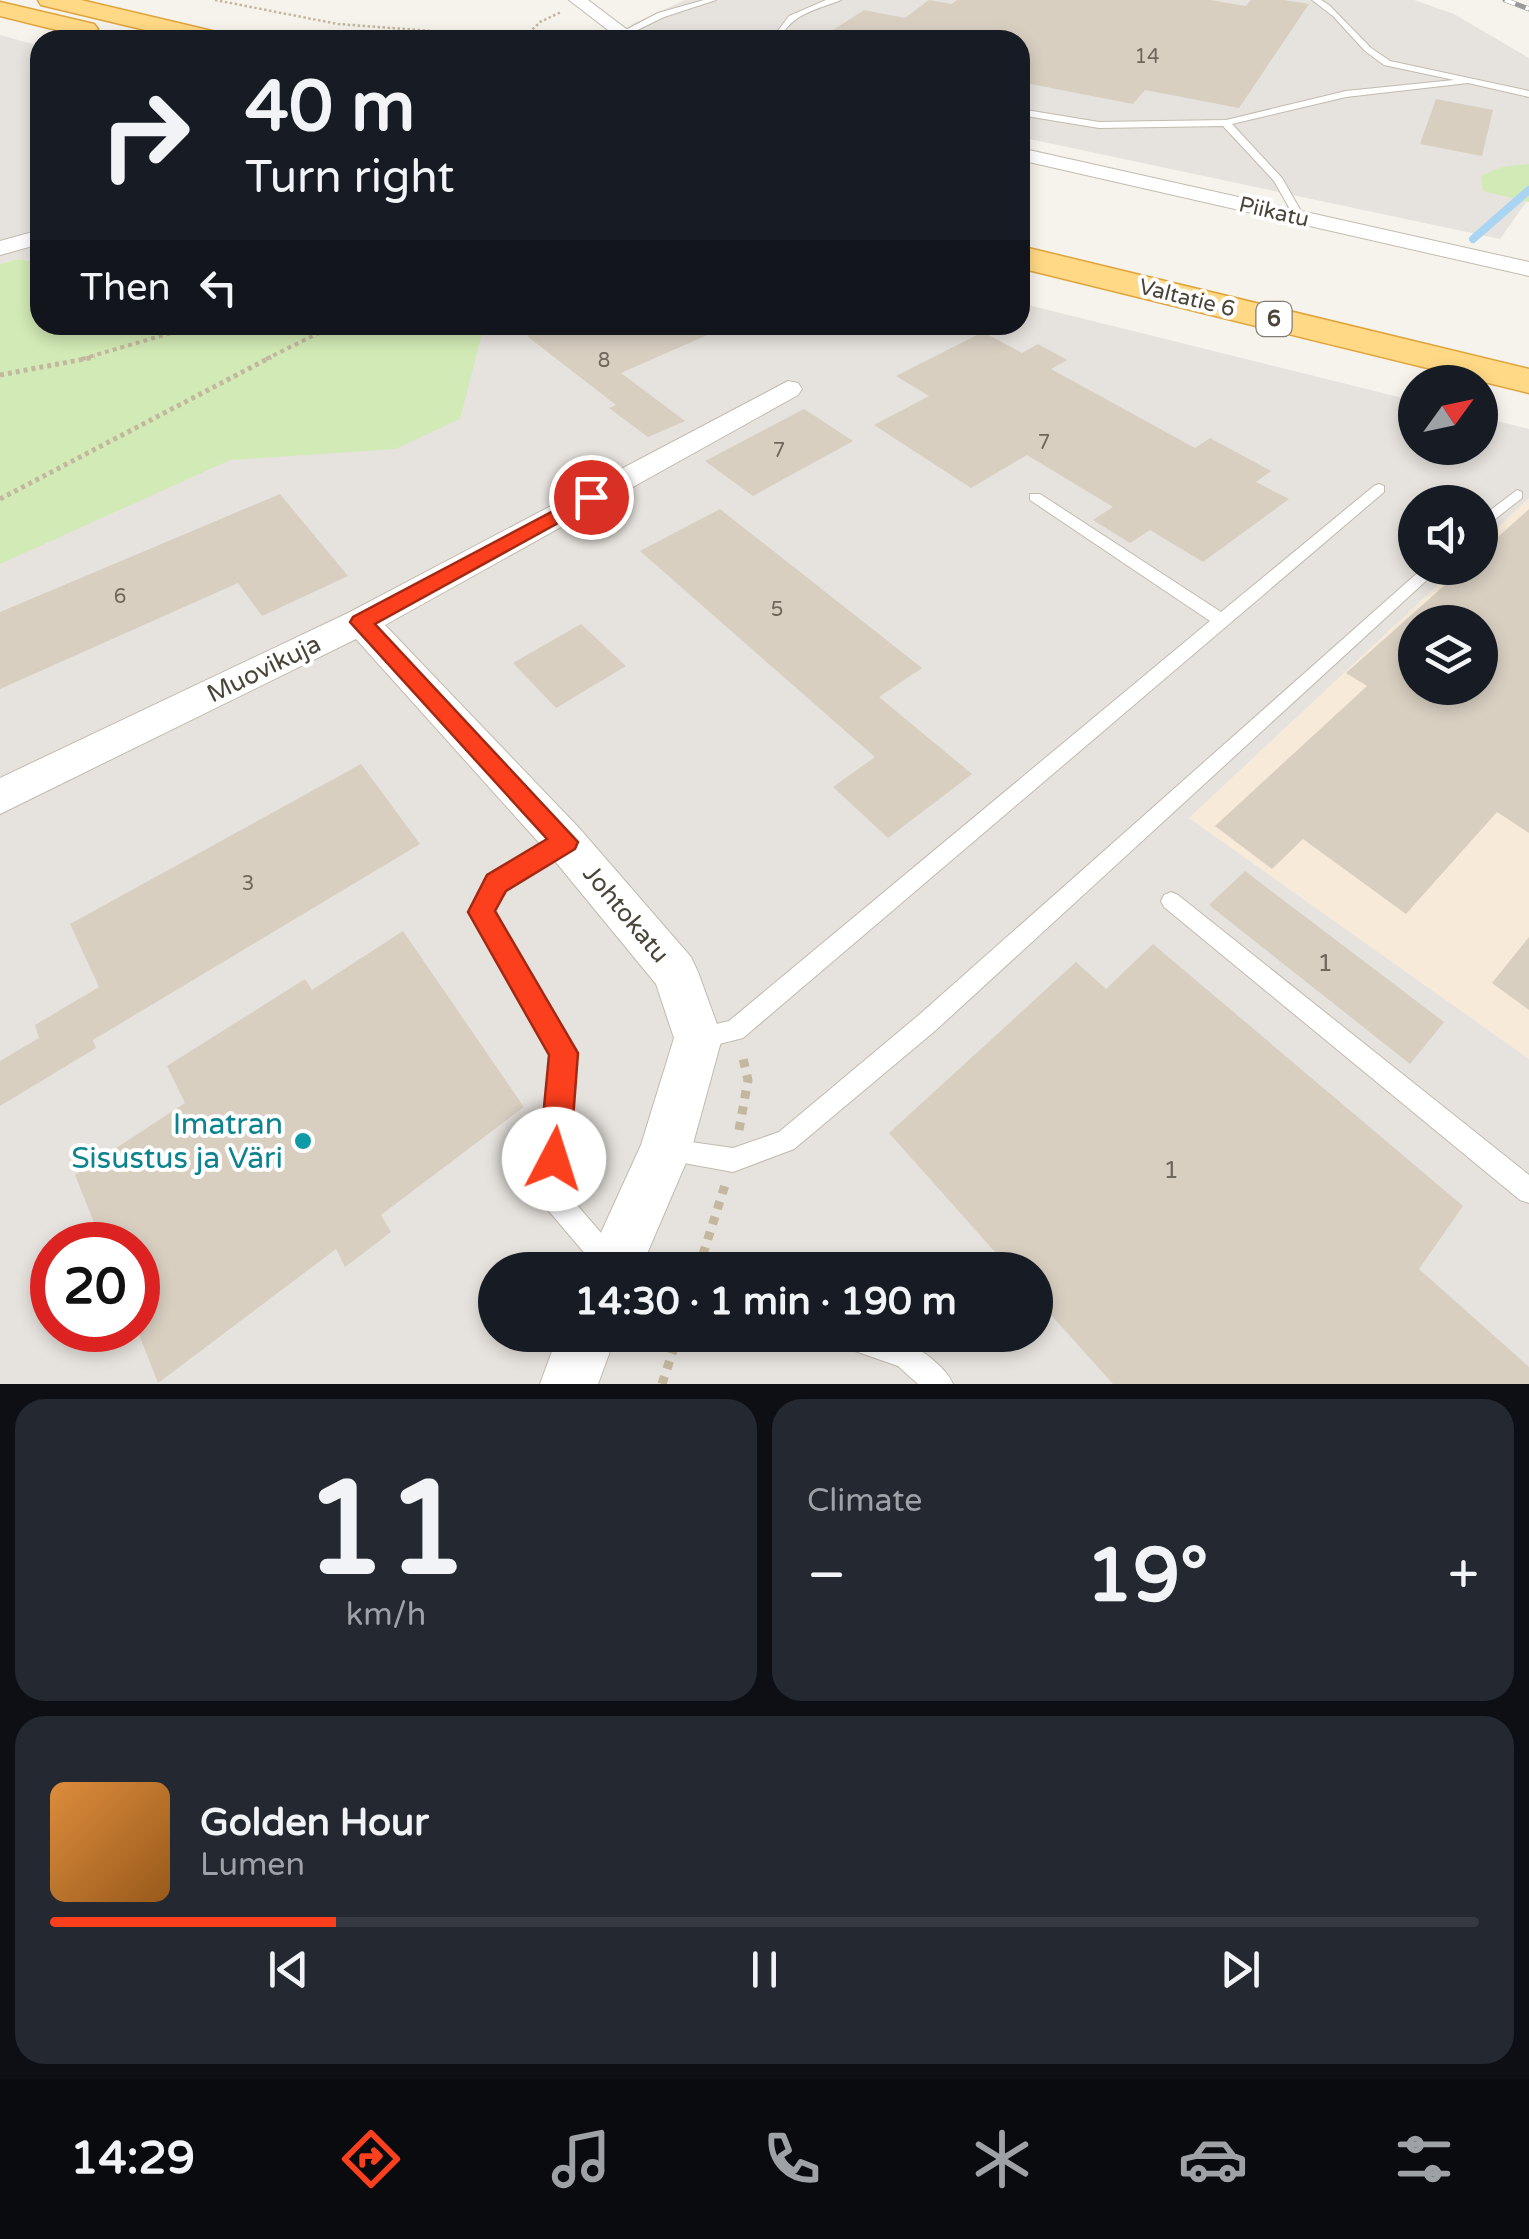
<!DOCTYPE html>
<html lang="en">
<head>
<meta charset="utf-8">
<style>
  :root { --surface:#171b24; --page:#242831; --text:#f1f3f6; --muted:#9ea1a6; --line:#363941; --accent:#fc3f1d }
  body { margin:0; font-family:"Varela Round",sans-serif; background:var(--page); color:var(--text); height:100vh; display:flex; flex-direction:column; font-size:38px; white-space:nowrap }
  * { box-sizing:border-box; margin:0 }
  p { font-size:32px; color:var(--muted) }
  .icon { flex:none; width:55px; height:55px; fill:none; stroke:currentColor; stroke-width:2; stroke-linecap:round; stroke-linejoin:round }
  .map { position:relative; height:1384px; overflow:hidden }
  .drawer { display:flex; flex-direction:column; gap:15px; padding:15px; background:#0d0f14; flex:1 }
  .drawer>* { flex:none }
  .hud { position:absolute; left:30px; top:30px; width:1000px; height:305px; border-radius:30px; box-shadow:0 5px 15px #0003; background:#171b24; color:var(--text); overflow:hidden }
  .needle { width:65px; rotate:57deg }
  .controls { position:absolute; left:1398px; top:365px; display:grid; gap:20px }
  .controls a { display:grid; place-items:center; width:100px; height:100px; border-radius:50%; background:var(--surface); box-shadow:0 5px 15px #0003; font-size:50px }
  .speed { position:absolute; left:30px; top:1222px; display:flex; gap:20px; font-size:50px; font-weight:700; text-align:center }
  .speed>* { display:grid; place-content:center; width:130px; height:130px; border-radius:50%; background:var(--surface); box-shadow:0 5px 15px #0003; line-height:1 }
  .speed .limit { border:15px solid #d22; background:#fff; color:#111 }
  .pin { position:absolute; display:grid; place-items:center; width:85px; height:85px; color:#fff; margin:-42px; border:5px solid #fff; border-radius:50%; box-shadow:0 2px 10px #0007 }
  .me { position:absolute; width:110px; margin:-55px; rotate:5deg; stroke-linejoin:round; filter:drop-shadow(0 0 8px #0008) }
  .turn { display:flex; align-items:center; gap:35px; height:210px; padding:0 50px; font-size:45px }
  .turn .icon { width:130px; height:130px; stroke-width:2.5 }
  .turn b { display:block; font-size:70px; line-height:85px }
  .then { display:flex; align-items:center; height:95px; padding:0 50px; background:#0003; gap:20px; font-size:38px }
  .big { font-size:75px; font-weight:700; line-height:1.1 }
  .drawer .widget { flex:1; display:flex; flex-direction:column; justify-content:center; gap:15px; min-width:0; padding:0 35px; border-radius:30px; background:var(--page) }
  .drawer .dial { align-items:center; gap:0 }
  .dial b { font-size:130px; line-height:1 }
  .song { display:flex; align-items:center; gap:30px }
  .cover { width:120px; height:120px; border-radius:15px; background:linear-gradient(135deg,hsl(30 70% 55%),hsl(30 70% 35%)) }
  .played { height:10px; border-radius:5px; background:linear-gradient(90deg,var(--accent) 20%,var(--line) 20%) }
  .keys { display:flex; justify-content:space-around; direction:ltr }
  .heat { display:flex; justify-content:space-between; align-items:center; font-size:55px; direction:ltr }
  .drawer .tiles { flex:1; display:grid; gap:15px; grid-template-columns:1fr 1fr }
  .widget:last-child { grid-column:span 2 }
  .trip { position:absolute; left:478px; top:1252px; width:575px; height:100px; border-radius:50px; background:var(--surface); box-shadow:0 5px 15px #0003; font-weight:700; line-height:100px; text-align:center }
  .menu { display:flex; height:160px; justify-content:space-around; align-items:center; background:#090b0e; color:var(--muted) }
  .menu .icon { width:70px; height:70px }
  .menu .selected { color:var(--accent) }
  .menu b { font-size:45px; color:var(--text) }
  .map>svg:first-child { display:block }
</style>
</head>
<body>
<div class="map">
<svg width="1529" height="1384" viewBox="0 0 1529 1384">
  <rect width="100%" height="100%" fill="#f6f3ec"/>
  <path fill="#f7ead8" fill-rule="evenodd" d="M1529 498V1059L1189 818 1456 568H1480V545ZM1415 622H1480V688H1415Z"/>
  <g fill="#e6e2dd" fill-rule="evenodd">
    <polygon points="685,0 1414,0 1454,14 1529,58 1529,198 1500,239 1020,137 1020,40 661,40 630,25"/>
    <polygon points="0,35 40,46 40,263 18,259 0,264"/>
    <path d="M1020 303 1415 401V448H1480V417L1529 429V498L1480 545V502H1415V568H1456L1189 818 1529 1059V1384H0V529L481 325H1020ZM52 1245H138V1330H52ZM495 1270H1035V1335H495Z"/>
  </g>
  <g fill="#d2eab5">
    <polygon points="1529,164 1529,202 1483,191 1481,176 1502,167"/>
    <polygon points="18,259 40,263 40,325 491,325 483,329 460,419 395,449 230,460 0,564 0,264"/>
  </g>
  <g fill="none" stroke-linecap="round" stroke-linejoin="round">
    <polyline stroke="#a9d4f2" stroke-width="8" points="1473,239 1529,190"/>
  </g>
  <g fill="#d8cfc1" fill-rule="evenodd">
    <polygon points="929,0 952,4 957,0 1210,0 1246,6 1251,0 1284,0 1309,4 1239,108 1145,90 1133,104 1020,82 1020,40 870,40 830,32 864,10 905,18"/>
    <polygon points="1436,99 1493,110 1482,156 1420,144"/>
    <polygon points="554,325 730,325 621,373 685,421 648,437 609,408 616,405 527,336"/>
    <polygon points="983,332 1022,353 1038,344 1067,360 1051,369 1195,448 1210,438 1271,471 1256,482 1289,499 1203,562 1150,530 1130,543 1093,520 1113,507 1027,455 971,488 874,425 929,396 896,376"/>
    <polygon points="804,409 853,441 753,496 705,461"/>
    <polygon points="280,494 348,576 262,616 238,583 0,689 0,612"/>
    <polygon points="720,509 922,668 879,697 972,774 888,838 833,787 875,757 640,551"/>
    <path d="M1529 509V833L1497 812 1406 914 1303 839 1272 869 1215 826 1367 686 1346 673 1464 568H1480V553ZM1415 622H1480V688H1415Z"/>
    <polygon points="581,624 626,666 556,708 513,663"/>
    <polygon points="361,764 420,844 93,1040 96,1048 0,1106 0,1061 39,1038 35,1025 99,987 70,924"/>
    <polygon points="1245,871 1444,1022 1410,1064 1209,905"/>
    <polygon points="403,931 524,1107 381,1215 391,1232 345,1267 336,1249 158,1383 138,1332 138,1245 103,1245 75,1175 185,1103 167,1066 305,979 312,990"/>
    <polygon points="1529,937 1529,1010 1492,983"/>
    <polygon points="1153,944 1463,1206 1419,1269 1529,1367 1529,1384 1113,1384 1035,1297 1035,1270 1011,1270 889,1133 1076,962 1106,989"/>
  </g>
  <g fill="none" stroke-linecap="round" stroke-linejoin="round">
    <g stroke="#c2bbae" stroke-width="2">
      <g id="service">
        <polygon points="704,0 716,0 664,17 625,36 618,34 658,13"/>
        <path d="M826 0H841C816 10 792 13 779 40H771L789 16Z"/>
        <polygon points="1312,0 1321,0 1329,5 1371,48 1390,61 1529,91 1529,97 1468,83 1346,97 1232,124 1282,178 1305,218 1300,221 1295,218 1274,181 1223,126 1099,128 1020,115 1020,109 1099,122 1226,120 1346,91 1454,80 1384,65 1365,51 1333,16"/>
        <polygon points="1379,484 1384,486 1384,492 743,1038 699,1049 691,1046 688,1038 691,1030 729,1021 1210,621 1030,500 1030,494 1040,494 1221,612 1374,486"/>
        <polygon points="1517,490 1522,492 1522,498 1480,531 1480,518"/>
        <polygon points="1423,568 1440,568 936,1030 794,1149 733,1172 662,1159 658,1151 662,1143 670,1139 733,1148 779,1132 920,1014"/>
        <polygon points="565,834 572,836 575,842 572,848 504,889 492,911 574,1053 564,1190 621,1256 633,1261 637,1270 599,1270 542,1203 539,1194 552,1055 471,911 490,877"/>
        <polygon points="1171,892 1178,895 1529,1175 1529,1203 1520,1200 1164,907 1161,901 1164,895"/>
        <path d="M831 1335C872 1335 899 1331 932 1359 941 1367 948 1373 953 1384H918L898 1366 835 1344Z"/>
      </g>
    </g>
    <g stroke="#c2bbae" stroke-width="2">
      <g id="minor">
        <polygon points="569,0 588,0 641,40 621,40"/>
        <polygon points="1020,148 1529,262 1529,276 1020,160"/>
        <polygon points="40,230 40,244 0,255 0,241"/>
        <polygon points="788,381 798,383 802,389 798,395 385,625 580,829 691,957 698,972 722,1038 691,1151 640,1270 584,1270 641,1145 674,1038 656,984 550,855 356,639 0,814 0,778 348,613"/>
        <polygon points="558,1335 616,1335 598,1384 540,1384"/>
      </g>
    </g>
    <g stroke="#e0a43c" stroke-width="3">
      <g id="trunk">
        <polygon points="38,0 81,0 229,35 233,40 187,40 41,5"/>
        <polygon points="0,2 94,24 98,29 85,37 0,16"/>
        <polygon points="1020,246 1529,369 1529,393 1020,268"/>
      </g>
    </g>
    <g stroke="#c4b79f" stroke-width="2.5" stroke-dasharray="2.5 2.5" stroke-linecap="butt">
      <polyline points="215,0 338,24 432,31 469,40"/>
      <polyline points="522,40 540,22 561,12"/>
    </g>
    <g stroke="#c4b79f" stroke-width="4" stroke-dasharray="4 4" stroke-linecap="butt">
      <polyline points="82,359 198,325"/>
      <polyline points="266,359 335,325"/>
    </g>
    <g stroke="#c4b79f" stroke-width="5" stroke-dasharray="4 4" stroke-linecap="butt">
      <polyline points="0,375 95,357"/>
      <polyline points="0,499 271,357"/>
    </g>
    <g stroke="#c4b79f" stroke-width="9" stroke-dasharray="8 8" stroke-linecap="butt">
      <polyline points="739,1130 748,1080 742,1054"/>
      <polyline points="698,1270 725,1185"/>
      <polyline points="662,1384 678,1335"/>
    </g>
    <use href="#service" fill="#fff" fill-rule="evenodd"/>
    <use href="#minor" fill="#fff" fill-rule="evenodd"/>
    <use href="#trunk" fill="#ffd985" fill-rule="evenodd"/>
    <g stroke="#9a9a9a" stroke-width="5">
      <polyline id="rail" points="1505,0 1529,9"/>
    </g>
    <use href="#rail" stroke="#fff" stroke-width="4" stroke-dasharray="11" stroke-linecap="butt"/>
  </g>
  <polygon fill="#fc3f1d" stroke="#a42913" stroke-width="2.5" points="591,491 600,497 598,501 375,624 578,842 575,849 506,891 495,911 578,1053 570,1159 566,1170 554,1174 543,1170 539,1159 549,1055 468,912 487,875 547,839 350,622 353,617"/>
  <circle fill="#0f9aa8" stroke="#fff" stroke-width="4" cx="303" cy="1141" r="10"/>
  <g text-anchor="middle" dominant-baseline="central" stroke-width="8" stroke-linejoin="round" paint-order="stroke">
    <g font-size="20" fill="#6e675b">
      <text x="1147" y="57">14</text>
      <text x="604" y="361">8</text>
      <text x="1044" y="443">7</text>
      <text x="779" y="451">7</text>
      <text x="120" y="597">6</text>
      <text x="777" y="610">5</text>
      <text x="248" y="884">3</text>
    </g>
    <g font-size="22" fill="#4b4439" stroke="#fff">
      <text transform="translate(1274 212) rotate(13)">Piikatu</text>
      <text transform="translate(1187 298) rotate(14)">Valtatie 6</text>
    </g>
    <rect fill="#fff" stroke="#817c74" stroke-width="2.5" x="1256.5" y="302" width="35" height="34" rx="8"/>
    <g font-size="22" font-weight="bold" fill="#4b4439">
      <text x="1274" y="319">6</text>
    </g>
    <g font-size="25" fill="#4b4439" stroke="#fff">
      <text transform="translate(264 669) rotate(-26)">Muovikuja</text>
      <text transform="translate(626 914) rotate(50)">Johtokatu</text>
    </g>
    <g font-size="25" fill="#6e675b">
      <text x="1325" y="963">1</text>
      <text x="1171" y="1170">1</text>
    </g>
    <g font-size="30" fill="#0d838f" stroke="#fff" text-anchor="end">
      <text x="283" y="1124">Imatran<tspan x="283" dy="34">Sisustus ja Väri</tspan></text>
    </g>
  </g>
</svg>
<div class="controls">
<a><svg class="needle" viewBox="-14 -14 28 28"><path d="M0-13l5 13h-10z" fill="#e53935"/><path d="M0 13l5-13h-10z" fill="#9ea1a6"/></svg></a>
<a><svg class="icon" aria-label="sound" viewBox="0 0 24 24"><path d="M4 9h4l5-4v14l-5-4H4zM17 9q2 3 0 6"/></svg></a>
<a><svg class="icon" aria-label="layers" viewBox="0 0 24 24"><path d="M12 4l9 5-9 5-9-5zM3 14l9 5 9-5"/></svg></a>
</div>
<div class="speed"><div class="limit">20</div></div>
<div class="pin" style="left:591px;top:497px;background:#d93025"><svg class="icon" aria-label="arrive" viewBox="0 0 24 24"><path d="M6 21V4h12l-3 4 3 4H6"/></svg></div>
<svg class="me" style="left:554px;top:1159px" viewBox="-20 -20 40 40"><circle r="19" fill="#fff"/><path d="M0-13L10 11 0 6-10 11z" fill="#fc3f1d"/></svg>
<div class="trip">14:30 · 1 min · 190 m</div>
<div class="hud">
<div class="turn"><svg class="icon" aria-label="right" viewBox="0 0 24 24"><path d="M7 20v-9h11M14 6l5 5-5 5"/></svg><div><b>40 m</b>Turn right</div></div>
<div class="then">Then<svg class="icon" aria-label="left" viewBox="0 0 24 24"><path d="M17 20v-9H6M10 6l-5 5 5 5"/></svg></div>
</div>
</div>
<section class="drawer">
<div class="tiles">
<div class="widget dial"><b>11</b><p>km/h</p></div>
<div class="widget"><p>Climate</p>
<div class="heat"><a>−</a><b class="big">19°</b><a>+</a></div>
</div>
<div class="widget">
<div class="song"><i class="cover"></i><div><b>Golden Hour</b><p>Lumen</p></div></div>
<div class="played"></div>
<div class="keys"><svg class="icon" aria-label="previous" viewBox="0 0 24 24"><path d="M18 5L8 12l10 7zM5 5v14"/></svg><svg class="icon" aria-label="pause" viewBox="0 0 24 24"><path d="M8 5v14M16 5v14"/></svg><svg class="icon" aria-label="next" viewBox="0 0 24 24"><path d="M6 5l10 7-10 7zM19 5v14"/></svg></div>
</div>
</div>
</section>
<nav class="menu">
<b>14:29</b>
<svg class="icon selected" aria-label="directions" viewBox="0 0 24 24"><path d="M12 3l9 9-9 9-9-9zM9 14v-3h6M13 9l2 2-2 2"/></svg>
<svg class="icon" aria-label="music" viewBox="0 0 24 24"><path d="M9 18V5l10-2v13"/><circle cx="6" cy="18" r="3"/><circle cx="16" cy="16" r="3"/></svg>
<svg class="icon" aria-label="phone" viewBox="0 0 24 24"><path d="M5 4h4l2 5-3 2q2 4 5 5l2-3 5 2v4C11 20 4 13 5 4z"/></svg>
<svg class="icon" aria-label="climate" viewBox="0 0 24 24"><path d="M12 3v18M4 7l16 10M4 17L20 7"/></svg>
<svg class="icon" aria-label="car" viewBox="0 0 24 24"><path d="M5 17H2v-5l4-1 3-4h7l3 4 3 1v5h-3M9 17h6M6 11h13"/><circle cx="7" cy="17" r="2"/><circle cx="17" cy="17" r="2"/></svg>
<svg class="icon" aria-label="filters" viewBox="0 0 24 24"><path d="M4 7h16M4 17h16"/><circle cx="9" cy="7" r="2"/><circle cx="15" cy="17" r="2"/></svg>
</nav>
</body>
</html>
